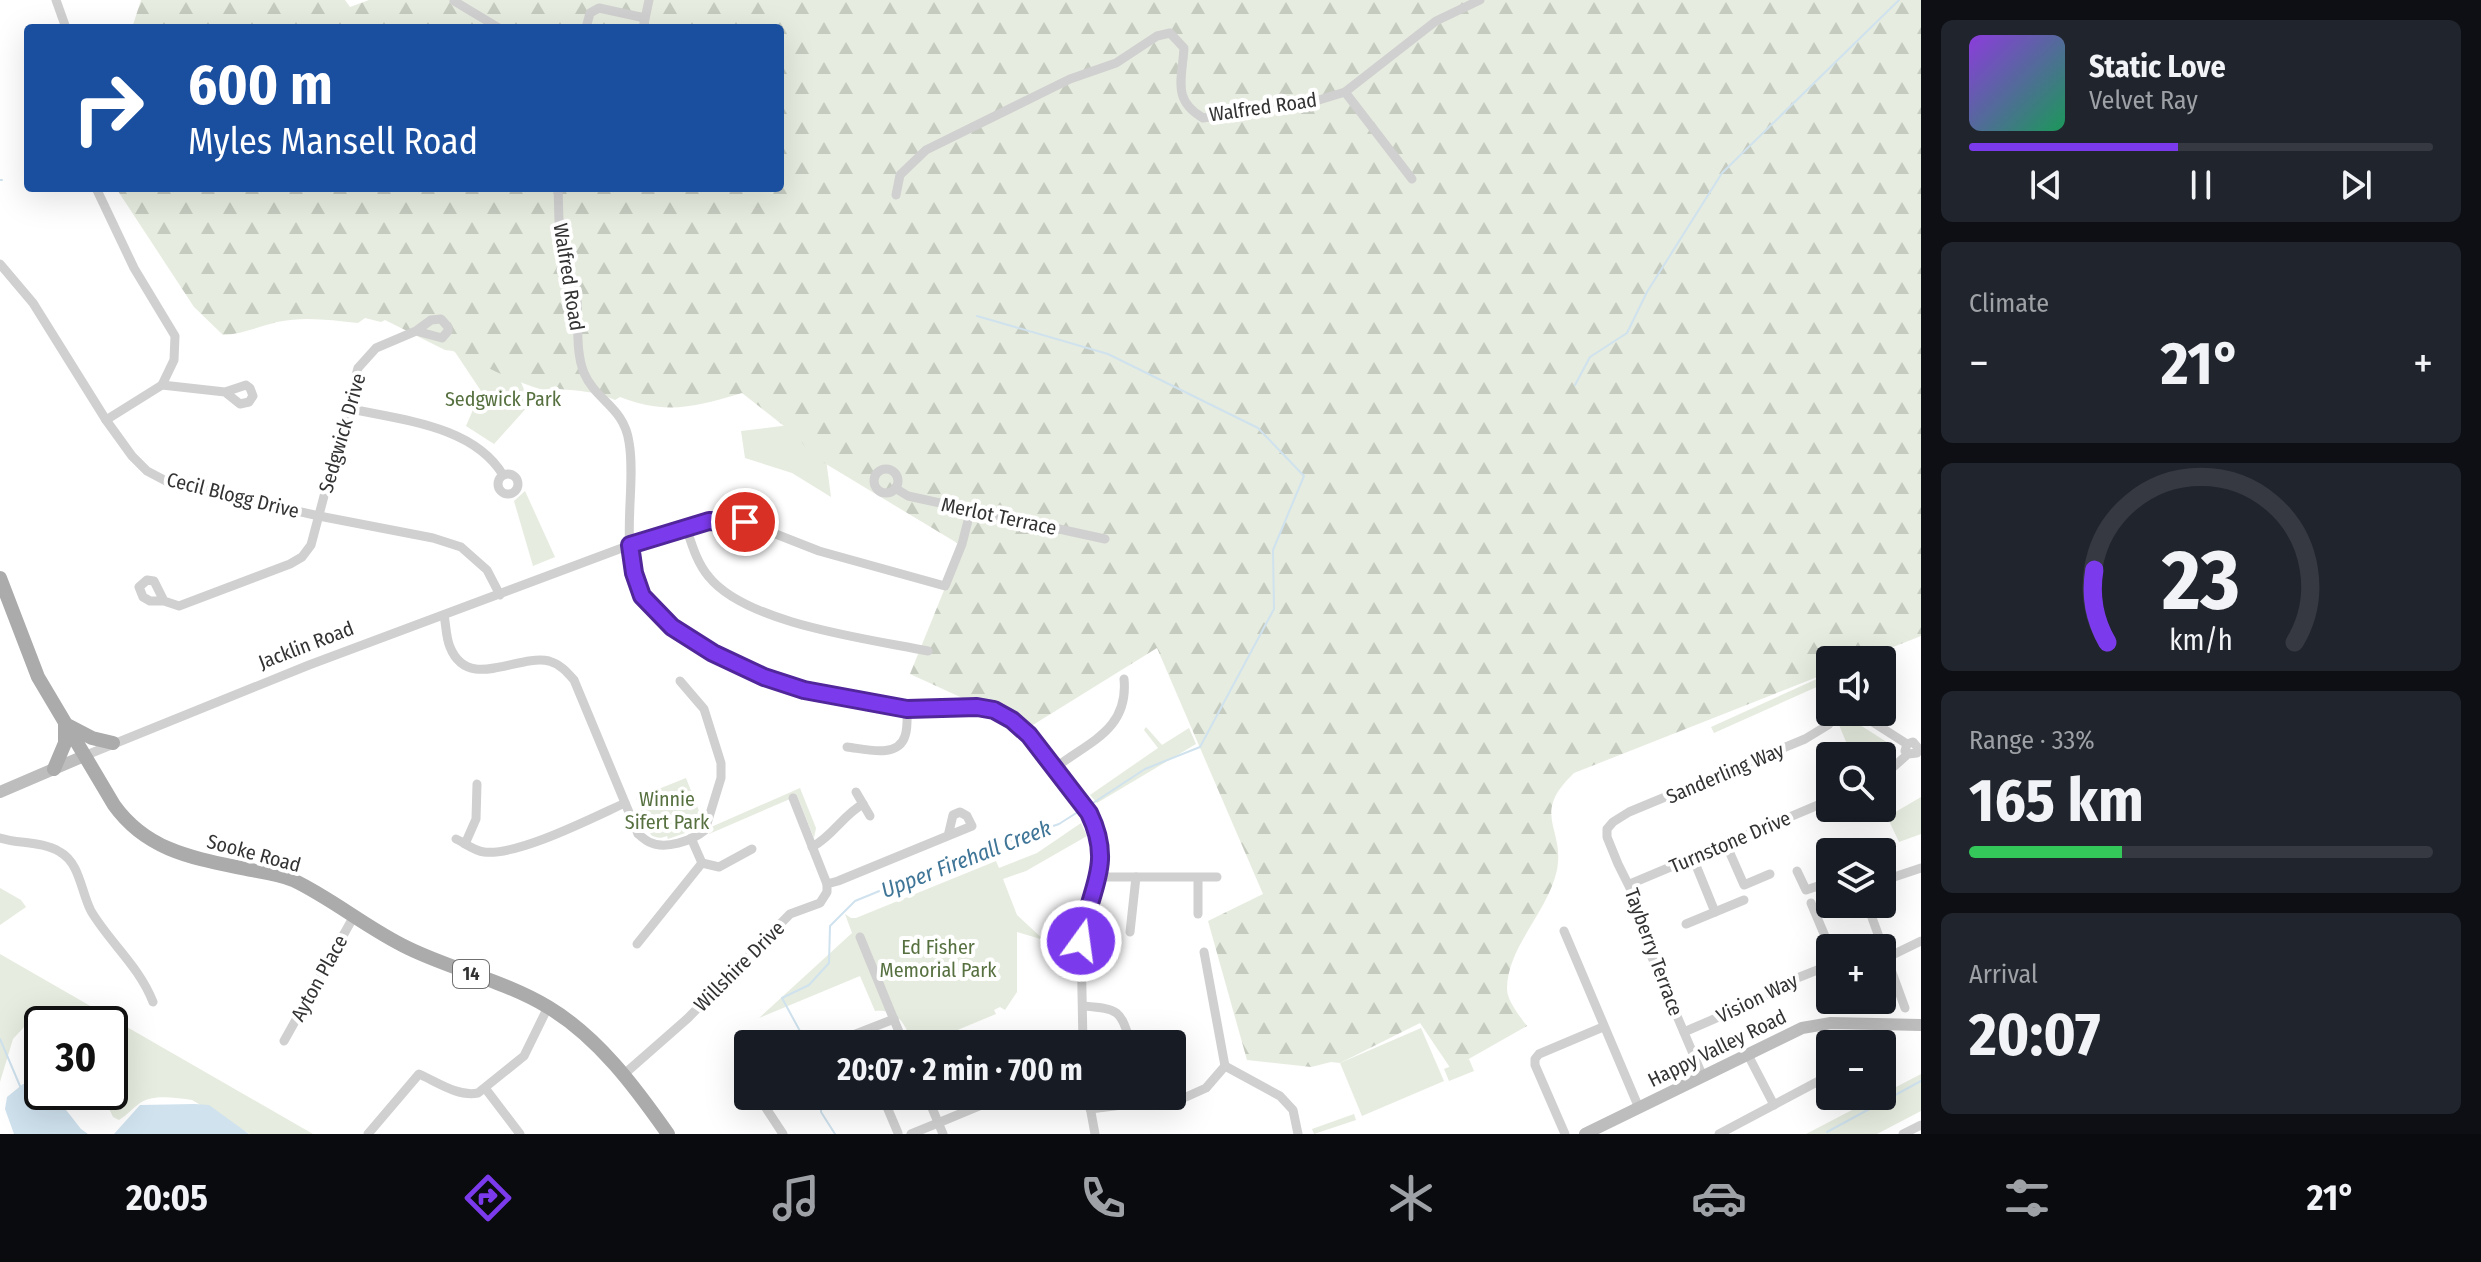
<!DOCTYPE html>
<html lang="en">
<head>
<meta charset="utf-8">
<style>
  :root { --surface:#171b24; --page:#20242c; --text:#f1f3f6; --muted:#9ea1a6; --line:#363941; --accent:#7c3aed }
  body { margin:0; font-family:"Fira Sans Condensed",sans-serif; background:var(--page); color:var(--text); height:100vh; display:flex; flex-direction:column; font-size:30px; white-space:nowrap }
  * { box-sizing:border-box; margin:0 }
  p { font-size:26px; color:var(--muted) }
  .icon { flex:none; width:44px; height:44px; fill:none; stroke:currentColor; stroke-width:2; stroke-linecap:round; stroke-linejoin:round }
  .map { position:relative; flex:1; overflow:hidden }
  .sheet { display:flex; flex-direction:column; gap:20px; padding:20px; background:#0d0f14; width:560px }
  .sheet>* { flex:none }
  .banner { position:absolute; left:24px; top:24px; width:760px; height:168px; border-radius:8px; box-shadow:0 8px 32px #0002; background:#1a4fa0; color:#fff; overflow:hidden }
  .controls { position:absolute; left:1816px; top:646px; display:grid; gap:16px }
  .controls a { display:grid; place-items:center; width:80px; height:80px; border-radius:8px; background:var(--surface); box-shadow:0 8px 32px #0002; font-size:40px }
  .speed { position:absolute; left:24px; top:1006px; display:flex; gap:16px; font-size:40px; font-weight:700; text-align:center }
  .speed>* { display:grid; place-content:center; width:104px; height:104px; border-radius:50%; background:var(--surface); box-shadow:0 8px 32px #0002; line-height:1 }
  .speed .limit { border:4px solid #111; border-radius:12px; background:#fff; color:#111 }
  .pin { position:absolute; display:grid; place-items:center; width:68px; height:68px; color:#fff; margin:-34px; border:4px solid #fff; border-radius:50%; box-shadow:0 2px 8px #0007 }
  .me { position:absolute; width:88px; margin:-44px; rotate:14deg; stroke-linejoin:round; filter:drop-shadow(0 0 6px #0008) }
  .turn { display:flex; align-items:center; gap:28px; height:168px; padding:0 32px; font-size:36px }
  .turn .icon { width:104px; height:104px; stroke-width:2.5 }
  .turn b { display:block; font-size:56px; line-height:68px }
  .big { font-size:60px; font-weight:700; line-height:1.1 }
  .sheet .widget { flex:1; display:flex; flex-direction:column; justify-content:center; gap:12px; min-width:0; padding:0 28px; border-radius:12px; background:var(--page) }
  .sheet .dial { align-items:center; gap:0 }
  .dial svg { height:208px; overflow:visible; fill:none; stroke:var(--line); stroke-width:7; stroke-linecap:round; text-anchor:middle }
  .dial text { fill:var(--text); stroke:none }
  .song { display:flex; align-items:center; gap:24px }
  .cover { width:96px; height:96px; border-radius:12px; background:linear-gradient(135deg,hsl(270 70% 55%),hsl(150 70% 35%)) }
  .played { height:8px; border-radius:4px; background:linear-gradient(90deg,var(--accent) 45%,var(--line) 45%) }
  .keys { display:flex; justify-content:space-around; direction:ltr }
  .heat { display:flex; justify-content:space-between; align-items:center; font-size:44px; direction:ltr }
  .charge { height:12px; border-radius:6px; background:linear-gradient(90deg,#34c759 33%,var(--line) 0) }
  .trip { position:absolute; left:734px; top:1030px; width:452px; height:80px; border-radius:8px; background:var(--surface); box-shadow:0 8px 32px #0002; font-weight:700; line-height:80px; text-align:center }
  .tab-bar { display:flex; height:128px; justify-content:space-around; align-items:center; background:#090b0e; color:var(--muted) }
  .tab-bar .icon { width:56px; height:56px }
  .tab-bar .active { color:var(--accent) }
  .tab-bar b { font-size:36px; color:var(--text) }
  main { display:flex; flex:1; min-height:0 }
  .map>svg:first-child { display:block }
</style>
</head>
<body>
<main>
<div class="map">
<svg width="1921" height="1134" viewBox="0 0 1921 1134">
  <defs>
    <pattern id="forest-firs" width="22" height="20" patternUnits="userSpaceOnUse" patternTransform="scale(2)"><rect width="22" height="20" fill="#e6ecdf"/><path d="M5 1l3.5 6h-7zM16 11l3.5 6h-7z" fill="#c6cbc0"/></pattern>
  </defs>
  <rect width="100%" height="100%" fill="#fff"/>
  <g fill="#e6ecdf">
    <polygon points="498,327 530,404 494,444 466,426 481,391 449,343"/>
    <polygon points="821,421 831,497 792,473 745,458 741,431"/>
    <polygon points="525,491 555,557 533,566 514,501"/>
    <polygon points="1830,673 1830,681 1714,733 1711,727"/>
    <polygon points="1849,718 1893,746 1895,754 1892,762 1882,769 1882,756 1852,756 1839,725"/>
    <polygon points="1146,727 1162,745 1189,728 1196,744 1097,803 1090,795 1158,748 1144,730"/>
    <path d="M686 778 703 821 684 829 685 833 668 839 667 836C660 839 657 838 651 835L636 798Z"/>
    <polygon points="800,788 816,828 814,838 797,796 709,834 711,827"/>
    <polygon points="1882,791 1892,814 1921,797 1921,834 1899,842 1882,806"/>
    <path d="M1081 823 1087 836 1026 871 1003 879 1017 915 1044 940 1017 932V992L1005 1010 1000 1007 994 1010 996 1014 924 1044H913C905 1025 899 1009 875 1011L860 976 759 1018 852 933 845 914 851 918H856L996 861 999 868 1037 853Z"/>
    <polygon points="0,888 21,900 26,907 0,925"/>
    <path d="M0 954 313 1134H250L192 1100C176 1098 153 1094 140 1103 133 1108 127 1115 119 1120L113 1117 101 1092H110V1024H42V1044L36 1033 25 1026 13 1039 0 1082Z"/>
    <polygon points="1421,1028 1444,1081 1362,1116 1340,1063"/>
    <polygon points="1469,1059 1474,1071 1449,1081 1444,1069"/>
    <polygon points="1921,1074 1921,1111 1877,1134 1806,1134"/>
    <polygon points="1354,1114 1356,1120 1314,1134 1312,1129"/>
  </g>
  <path fill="url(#forest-firs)" d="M141 0H345L350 7 369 0H1921V636L1860 660H1830V672L1574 773C1530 815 1565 827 1557 870 1548 912 1507 947 1507 989 1507 1000 1520 1017 1527 1026L1451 1069 1420 1023 1340 1063 1331 1062 1311 1067 1247 1060 1208 921 1263 894 1157 648 1028 728 910 674 962 546 811 455 798 437 742 393C695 407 666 415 620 397L615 400C595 391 580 391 559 389 553 388 546 390 540 389 510 380 481 364 453 351L445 350 385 320 381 322 365 318 358 323C331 320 304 316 277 322 258 327 242 334 223 335L194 307 116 188H780V28H132Z"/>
  <g fill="#cfe2ee">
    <polygon points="23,1084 42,1086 42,1092 52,1092 81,1129 88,1134 14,1134 5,1109 7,1097"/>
    <polygon points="195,1104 209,1105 249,1134 114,1134 140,1105"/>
  </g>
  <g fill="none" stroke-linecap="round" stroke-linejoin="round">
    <g stroke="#cfe2ee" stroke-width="2">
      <polyline points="0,180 2,180"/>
      <polyline points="977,316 1108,354 1258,428 1304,476 1273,550 1274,609 1200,747 1145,769 1090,805"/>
      <polyline points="1575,385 1590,357 1627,333 1647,292 1722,173 1899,0"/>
      <polyline points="0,1039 20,1086"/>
      <polyline points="807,1044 782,998 809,985 829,963 830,926 855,901 960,858 1059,824 1081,810"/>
      <polyline points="822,1096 821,1112 835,1134"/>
      <polyline points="1827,1132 1921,1081"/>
    </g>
    <g stroke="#d0d0d0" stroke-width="9">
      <polyline points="56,0 66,28"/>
      <polyline points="454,1 499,28"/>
      <polyline points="586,28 590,13 599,8 645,18"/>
      <polyline points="643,28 649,0"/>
      <polyline points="1345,92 1412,179"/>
      <polyline points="96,188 134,268 175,336 174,360 162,385"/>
      <path d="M558 188C559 206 558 225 561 242 564 262 574 281 577 301 579 324 575 350 584 373 596 401 624 407 629 442 638 493 613 565 651 607 681 641 738 669 780 683 801 690 824 693 845 697 865 701 885 707 905 709 930 711 967 703 989 709 1022 719 1070 783 1088 812 1096 824 1100 839 1101 853 1103 883 1085 911 1081 941L1083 1044"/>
      <path d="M896 195 900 175 926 150 1070 79 1116 63 1157 36 1170 33 1184 48C1182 80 1172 100 1203 118L1319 100 1345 92 1436 21 1480 0"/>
      <polyline points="0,264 33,303 106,420 132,456 147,471 166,481 319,516 433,538 461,547 487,570 500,595"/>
      <path d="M347 408C400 420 473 425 503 475"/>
      <polyline points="106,420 162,385 225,392 246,385 250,388 253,396 249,402 240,404 225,392"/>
      <circle cx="886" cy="481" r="12"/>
      <circle cx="508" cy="484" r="10"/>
      <polyline points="895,488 908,496 1105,539"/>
      <path d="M686 527C692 545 697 563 709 577 747 624 869 639 928 651"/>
      <polyline points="164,601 154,581 147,580 139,587 143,597 150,601 164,601 179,606 290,564 302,557 311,545 358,368 376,348 416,331 431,320 441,319 448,327 448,331 442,338 416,331"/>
      <path d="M444 615C446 625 446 638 450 647 468 692 517 654 549 661 560 664 567 672 574 680L638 834C642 837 645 840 649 842 665 850 692 841 705 830L721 778V763L704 709 680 681"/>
      <polyline points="1857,712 1907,744"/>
      <path d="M847 747C865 749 898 759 905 736 908 728 907 717 907 709"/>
      <polyline points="84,756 309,665 630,545 709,521 745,522 819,551 945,586 962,544 971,509"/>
      <path d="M1055 768C1088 742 1129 730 1124 679"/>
      <polyline points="1882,777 1908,754 1917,753 1919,749 1913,742 1907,744 1905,751 1908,754"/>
      <polyline points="856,792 870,816"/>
      <polyline points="793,798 827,884"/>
      <path d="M0 838C19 844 42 841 60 852 80 863 81 892 91 911 110 943 139 966 153 1002"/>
      <polyline points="691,838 702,863"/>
      <path d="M456 839C465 843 474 851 484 852 518 856 592 818 625 803"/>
      <polyline points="465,844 476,819 477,784"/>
      <polyline points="1726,844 1744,885 1770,874"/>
      <path d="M812 847C833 836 843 815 863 804"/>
      <polyline points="1693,858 1715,912"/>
      <polyline points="702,863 719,867 752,849"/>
      <polyline points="1797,871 1806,890 1830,882"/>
      <polyline points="1099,875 1108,877 1217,877"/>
      <polyline points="1882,875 1894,877 1921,868"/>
      <polyline points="1198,878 1198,914"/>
      <polyline points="1630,884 1830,800"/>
      <polyline points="1811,903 1830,948"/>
      <polyline points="1867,904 1905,1008"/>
      <polyline points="1686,924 1744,900"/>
      <polyline points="1564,931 1639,1108"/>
      <polyline points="1130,932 1136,877"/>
      <polyline points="860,937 904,1044"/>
      <polyline points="637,944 702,863"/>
      <polyline points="1204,952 1225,1066"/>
      <polyline points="1882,960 1921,941"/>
      <polyline points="1852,1000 1855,1006"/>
      <path d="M1083 1006C1119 1009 1120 1009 1131 1044"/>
      <polyline points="1684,1032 1758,1000 1782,984 1830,965"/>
      <polyline points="284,1041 354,916"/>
      <polyline points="819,1044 836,1037 848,1037 894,1019"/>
      <polyline points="1747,1053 1774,1105"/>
      <polyline points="1225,1066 1280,1096 1293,1110 1298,1134"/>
      <polyline points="622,1076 688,1018 790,914 820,903 827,892 827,884 838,881 972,826 967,816 960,812 953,815 948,836"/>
      <polyline points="1703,1077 1648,948 1634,896 1618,864 1607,837 1607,829 1613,822 1629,812 1805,739 1828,725 1839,712"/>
      <polyline points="485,1088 520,1134"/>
      <polyline points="758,1096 783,1134"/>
      <polyline points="927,1096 943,1134"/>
      <polyline points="1088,1096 1095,1134"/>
      <polyline points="1090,1109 1186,1097 1206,1088 1225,1066"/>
      <polyline points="938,1123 1003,1096"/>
      <polyline points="898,1133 887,1107 913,1096"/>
      <path d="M368 1134 419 1074C437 1082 458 1097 478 1093L524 1056 548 1007"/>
      <polyline points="911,1134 938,1123"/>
      <polyline points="1565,1134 1535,1065 1535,1059 1539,1054 1603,1027"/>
      <polyline points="1719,1134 1830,1075"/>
      <polyline points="1903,1134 1921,1125"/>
    </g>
    <g stroke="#bdbdbd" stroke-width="12">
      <polyline points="0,792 84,756"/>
      <polyline points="1585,1134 1802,1028 1831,1023 1921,1025"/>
    </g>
    <g stroke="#ababab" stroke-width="14">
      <path d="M0 578 38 677 114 805C147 851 193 858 246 869 261 872 279 874 293 880 333 899 368 929 408 948 453 970 505 981 548 1007 598 1037 635 1087 668 1134"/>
      <polyline points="69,726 92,738 113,743"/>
      <polyline points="54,769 65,743 65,724"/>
    </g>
  </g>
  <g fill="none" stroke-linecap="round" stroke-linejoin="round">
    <g stroke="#51269a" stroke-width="20">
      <path id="route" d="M745 522 709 521 630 545 634 573 642 596 672 627 713 653 764 677 804 690 907 709 977 707 994 710 1012 720 1029 735 1089 813C1115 866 1088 890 1081 941"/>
    </g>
    <use href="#route" stroke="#7c3aed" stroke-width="14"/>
  </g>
  <g text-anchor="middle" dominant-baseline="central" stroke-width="8" stroke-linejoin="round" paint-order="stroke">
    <rect fill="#fff" stroke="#707070" stroke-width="2" x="453" y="960" width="36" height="28" rx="6"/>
    <g font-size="18" font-weight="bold" fill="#333">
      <text x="471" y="974">14</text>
    </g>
    <g font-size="20" fill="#333" stroke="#fff">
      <text transform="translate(1263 107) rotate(-8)">Walfred Road</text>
      <text transform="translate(569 277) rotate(81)">Walfred Road</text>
      <text transform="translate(342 433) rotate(-74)">Sedgwick Drive</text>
      <text transform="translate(233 495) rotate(14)">Cecil Blogg Drive</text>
      <text transform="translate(999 516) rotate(12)">Merlot Terrace</text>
      <text transform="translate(306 645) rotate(-21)">Jacklin Road</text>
      <text transform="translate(1725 773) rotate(-23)">Sanderling Way</text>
      <text transform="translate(1730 842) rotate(-23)">Turnstone Drive</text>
      <text transform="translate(254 853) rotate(15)">Sooke Road</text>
      <text transform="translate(1654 952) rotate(70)">Tayberry Terrace</text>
      <text transform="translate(739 966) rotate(-45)">Willshire Drive</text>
      <text transform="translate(319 978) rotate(-61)">Ayton Place</text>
      <text transform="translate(1757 998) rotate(-26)">Vision Way</text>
      <text transform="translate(1717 1048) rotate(-26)">Happy Valley Road</text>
    </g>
    <g font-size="20" fill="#56703f" stroke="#fff">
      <text x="503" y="399">Sedgwick Park</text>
      <text x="667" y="799">Winnie<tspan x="667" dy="23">Sifert Park</tspan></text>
      <text x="938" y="947">Ed Fisher<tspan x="938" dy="23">Memorial Park</tspan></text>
    </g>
    <g font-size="22" font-style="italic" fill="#3f7597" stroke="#fff">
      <text transform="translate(966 859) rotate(-21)">Upper Firehall Creek</text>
    </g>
  </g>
</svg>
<div class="controls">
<a><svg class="icon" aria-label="sound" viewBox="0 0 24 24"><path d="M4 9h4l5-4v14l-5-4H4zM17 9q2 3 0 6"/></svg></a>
<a><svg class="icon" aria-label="search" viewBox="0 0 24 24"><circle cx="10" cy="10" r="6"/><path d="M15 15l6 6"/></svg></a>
<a><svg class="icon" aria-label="layers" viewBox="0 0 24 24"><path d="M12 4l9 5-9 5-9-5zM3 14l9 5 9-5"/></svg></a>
<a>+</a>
<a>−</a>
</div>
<div class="speed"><div class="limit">30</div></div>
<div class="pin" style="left:745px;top:522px;background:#d93025"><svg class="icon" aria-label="arrive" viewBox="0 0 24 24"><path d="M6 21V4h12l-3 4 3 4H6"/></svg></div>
<svg class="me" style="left:1081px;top:941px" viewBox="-20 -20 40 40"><circle r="17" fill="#7c3aed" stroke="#fff" stroke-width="3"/><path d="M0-11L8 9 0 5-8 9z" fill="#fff"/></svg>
<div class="trip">20:07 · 2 min · 700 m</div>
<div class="banner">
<div class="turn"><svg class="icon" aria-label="right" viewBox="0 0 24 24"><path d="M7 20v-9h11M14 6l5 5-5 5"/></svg><div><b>600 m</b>Myles Mansell Road</div></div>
</div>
</div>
<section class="sheet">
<div class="widget">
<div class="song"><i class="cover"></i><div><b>Static Love</b><p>Velvet Ray</p></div></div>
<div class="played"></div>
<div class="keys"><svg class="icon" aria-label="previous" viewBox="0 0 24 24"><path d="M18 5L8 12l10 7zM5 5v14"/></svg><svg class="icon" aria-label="pause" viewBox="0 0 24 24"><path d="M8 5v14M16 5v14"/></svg><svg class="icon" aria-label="next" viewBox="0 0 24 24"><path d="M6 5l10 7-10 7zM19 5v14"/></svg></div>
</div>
<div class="widget"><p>Climate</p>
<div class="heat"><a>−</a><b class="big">21°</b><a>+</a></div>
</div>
<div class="widget dial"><svg viewBox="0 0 100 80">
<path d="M14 69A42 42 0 1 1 86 69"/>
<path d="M14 69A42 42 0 0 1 9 41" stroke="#7c3aed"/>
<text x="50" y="56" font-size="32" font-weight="700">23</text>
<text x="50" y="72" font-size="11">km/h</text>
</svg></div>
<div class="widget"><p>Range · 33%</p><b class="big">165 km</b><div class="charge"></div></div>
<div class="widget"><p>Arrival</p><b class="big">20:07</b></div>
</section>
</main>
<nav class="tab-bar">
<b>20:05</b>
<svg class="icon active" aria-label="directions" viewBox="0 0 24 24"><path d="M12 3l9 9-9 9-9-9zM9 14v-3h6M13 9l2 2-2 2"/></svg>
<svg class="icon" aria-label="music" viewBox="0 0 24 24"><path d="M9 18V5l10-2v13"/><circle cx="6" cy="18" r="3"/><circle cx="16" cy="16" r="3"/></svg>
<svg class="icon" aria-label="phone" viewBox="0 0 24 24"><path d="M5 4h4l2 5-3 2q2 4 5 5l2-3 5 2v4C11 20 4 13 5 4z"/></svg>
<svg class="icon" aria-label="climate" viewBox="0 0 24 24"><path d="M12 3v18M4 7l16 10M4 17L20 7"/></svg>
<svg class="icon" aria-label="car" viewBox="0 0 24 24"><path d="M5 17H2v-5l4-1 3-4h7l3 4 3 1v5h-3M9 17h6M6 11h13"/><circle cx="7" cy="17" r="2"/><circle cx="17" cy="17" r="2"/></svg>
<svg class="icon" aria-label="filters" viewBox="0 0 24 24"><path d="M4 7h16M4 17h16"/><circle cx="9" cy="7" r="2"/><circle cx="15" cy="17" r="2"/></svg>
<b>21°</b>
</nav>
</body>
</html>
